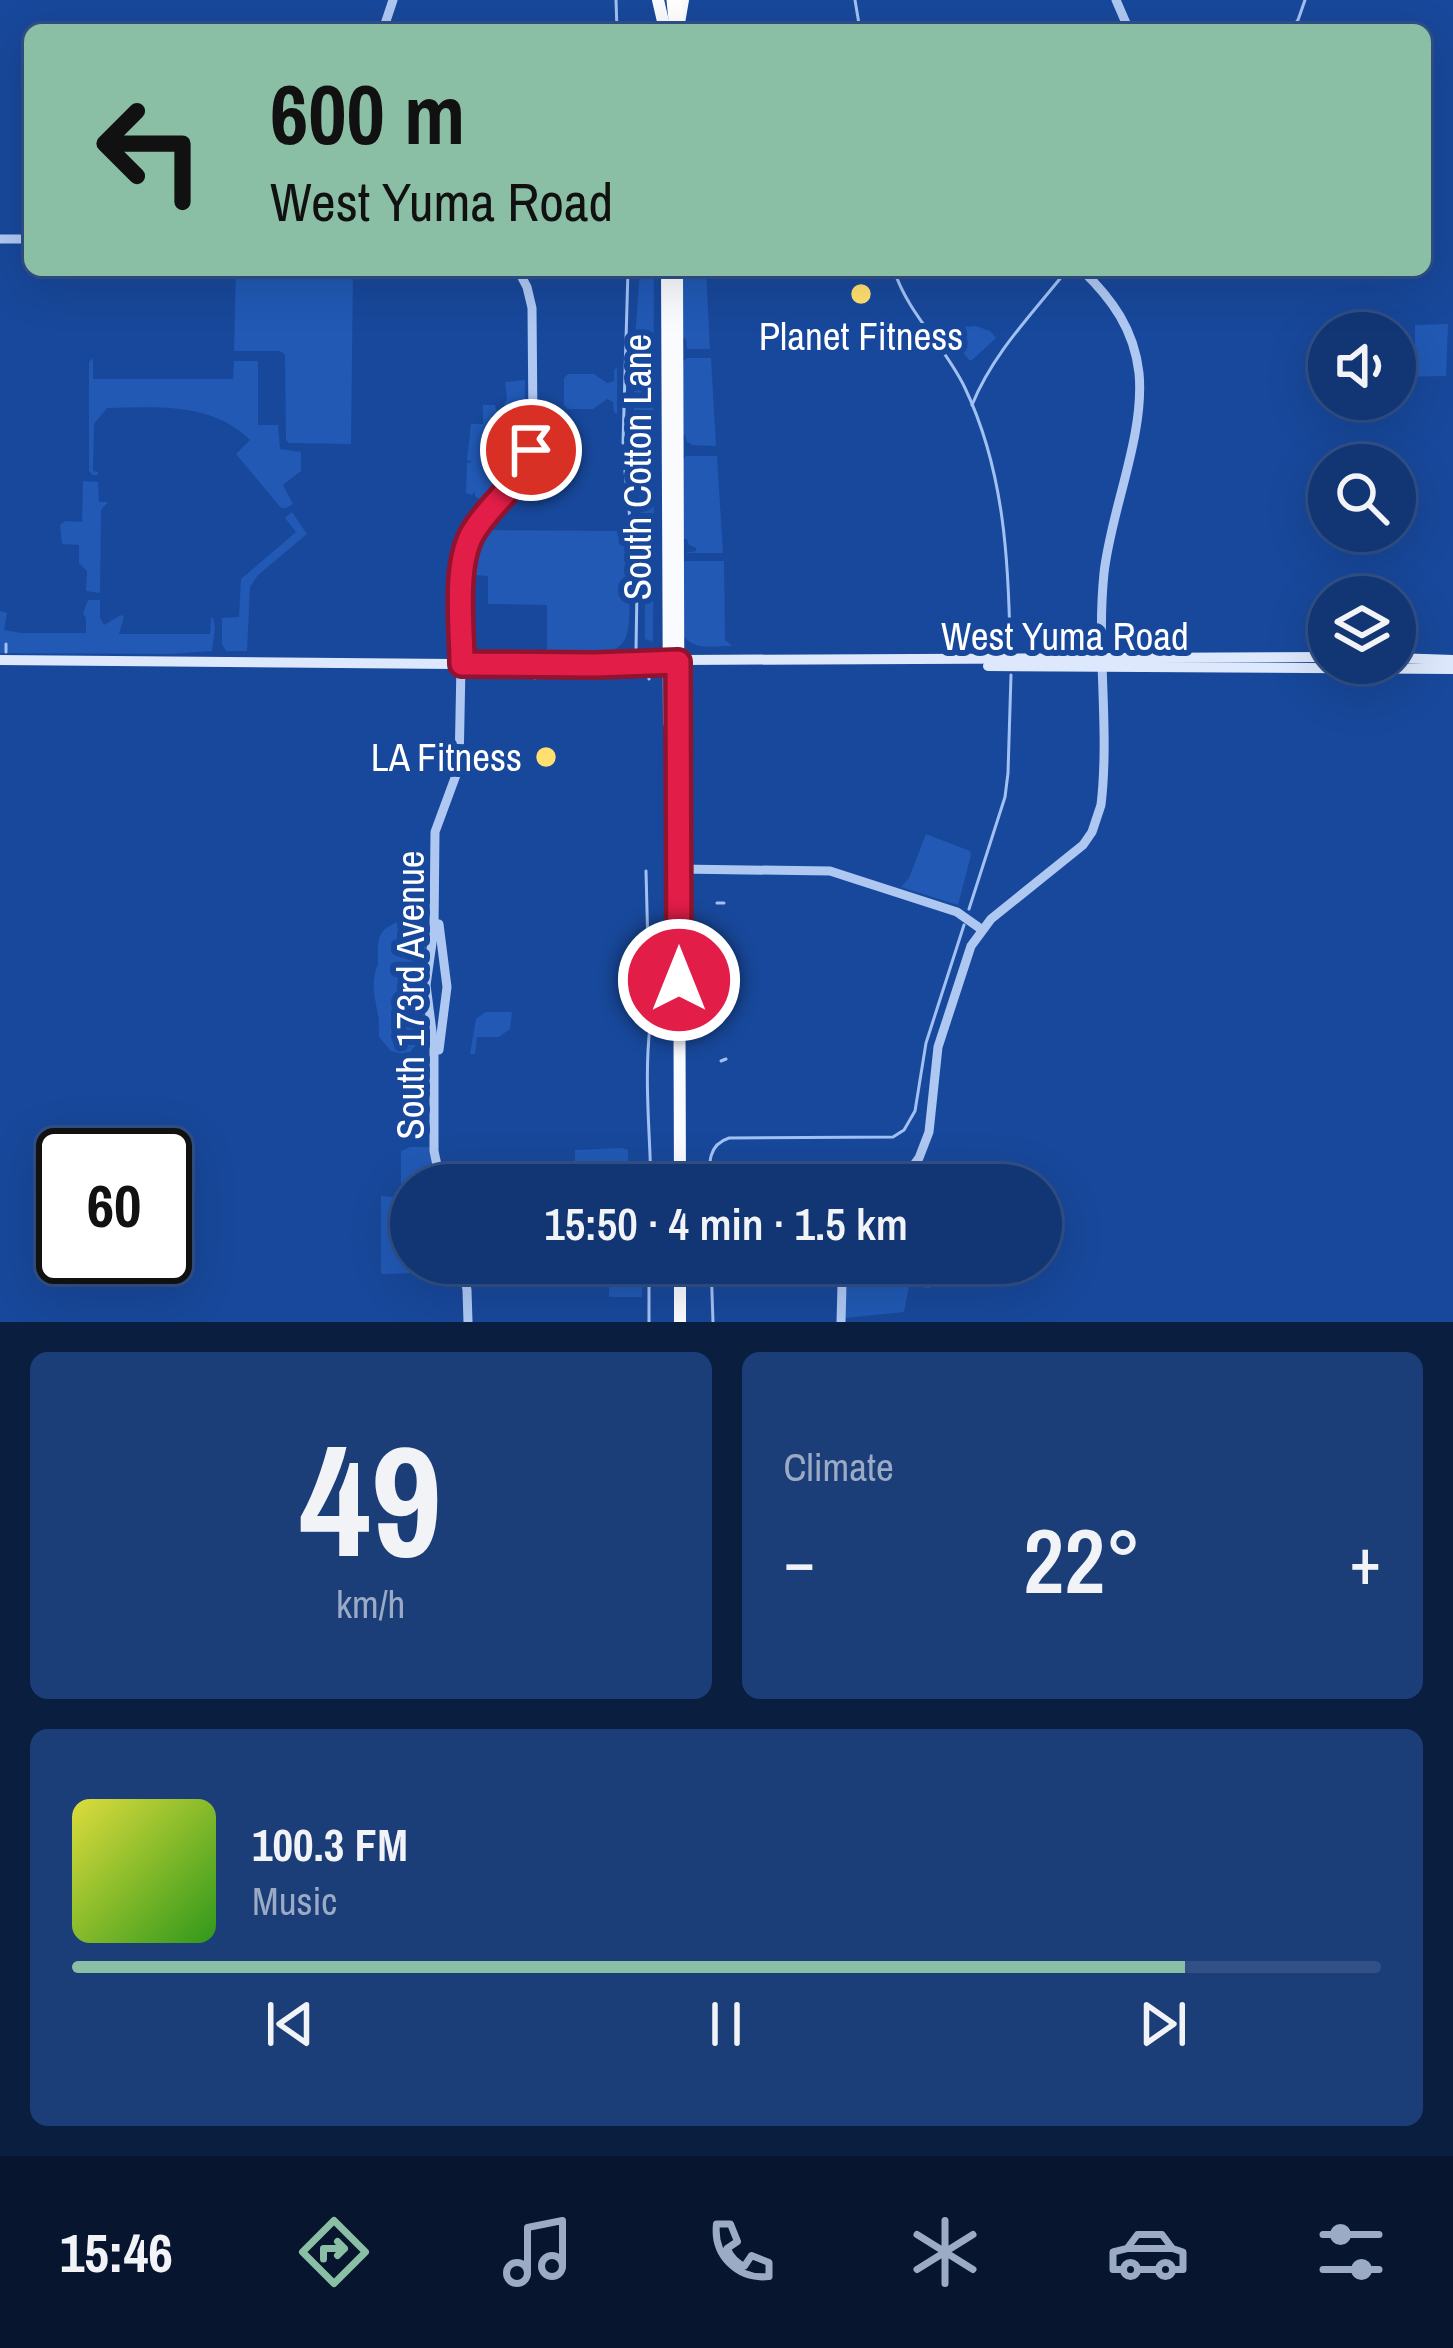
<!DOCTYPE html>
<html lang="en">
<head>
<meta charset="utf-8">
<style>
  :root { --surface:#123674; --page:#1b3e79; --text:#f1f3f6; --muted:#9cabc5; --line:#315086; --accent:#8abfa5 }
  body { margin:0; font-family:"Archivo Narrow",sans-serif; background:var(--page); color:var(--text); height:100vh; display:flex; flex-direction:column; font-size:45px; white-space:nowrap }
  * { box-sizing:border-box; margin:0 }
  p { font-size:39px; color:var(--muted) }
  .icon { flex:none; width:66px; height:66px; fill:none; stroke:currentColor; stroke-width:2; stroke-linecap:round; stroke-linejoin:round }
  .map { position:relative; height:1322px; overflow:hidden }
  .sheet { display:flex; flex-direction:column; gap:30px; padding:30px; background:#0a1e40; flex:1 }
  .sheet>* { flex:none }
  .top-card { position:absolute; left:24px; top:24px; width:1407px; height:252px; border-radius:18px; box-shadow:0 12px 48px #0002,0 0 0 3px var(--line); background:#8abfa5; color:#111; overflow:hidden }
  .controls { position:absolute; left:1308px; top:312px; display:grid; gap:24px }
  .controls a { display:grid; place-items:center; width:108px; height:108px; border-radius:50%; background:var(--surface); box-shadow:0 12px 48px #0002,0 0 0 3px var(--line); font-size:60px }
  .speed { position:absolute; left:36px; top:1128px; display:flex; gap:24px; font-size:60px; font-weight:700; text-align:center }
  .speed>* { display:grid; place-content:center; width:156px; height:156px; border-radius:50%; background:var(--surface); box-shadow:0 12px 48px #0002,0 0 0 3px var(--line); line-height:1 }
  .speed .limit { border:6px solid #111; border-radius:18px; background:#fff; color:#111 }
  .pin { position:absolute; display:grid; place-items:center; width:102px; height:102px; color:#fff; margin:-51px; border:6px solid #fff; border-radius:50%; box-shadow:0 3px 12px #0007 }
  .me { position:absolute; width:132px; margin:-66px; rotate:0deg; stroke-linejoin:round; filter:drop-shadow(0 0 9px #0008) }
  .turn { display:flex; align-items:center; gap:42px; height:252px; padding:0 48px; font-size:54px }
  .turn .icon { width:156px; height:156px; stroke-width:2.5 }
  .turn b { display:block; font-size:84px; line-height:102px }
  .big { font-size:90px; font-weight:600; line-height:1.1 }
  .sheet .tile { flex:1; display:flex; flex-direction:column; justify-content:center; gap:18px; min-width:0; padding:0 42px; border-radius:18px; background:var(--page) }
  .sheet .dial { align-items:center; gap:0 }
  .dial b { font-size:156px; line-height:1 }
  .song { display:flex; align-items:center; gap:36px }
  .cover { width:144px; height:144px; border-radius:18px; background:linear-gradient(135deg,hsl(60 70% 55%),hsl(110 70% 35%)) }
  .played { height:12px; border-radius:6px; background:linear-gradient(90deg,var(--accent) 85%,var(--line) 85%) }
  .keys { display:flex; justify-content:space-around; direction:ltr }
  .heat { display:flex; justify-content:space-between; align-items:center; font-size:66px; direction:ltr }
  .sheet .tiles { flex:1; display:grid; gap:30px; grid-template-columns:1fr 1fr }
  .tile:last-child { grid-column:span 2 }
  .trip { position:absolute; left:390px; top:1164px; width:672px; height:120px; border-radius:60px; background:var(--surface); box-shadow:0 12px 48px #0002,0 0 0 3px var(--line); font-weight:600; line-height:120px; text-align:center }
  .tabs { display:flex; height:192px; justify-content:space-around; align-items:center; background:#07162e; color:var(--muted) }
  .tabs .icon { width:84px; height:84px }
  .tabs .on { color:var(--accent) }
  .tabs b { font-size:54px; color:var(--text) }
  .map>svg:first-child { display:block }
</style>
</head>
<body>
<div class="map">
<svg width="1453" height="1322" viewBox="0 0 1453 1322">
  <rect width="100%" height="100%" fill="#18489b"/>
  <g fill="#2159b4">
    <polygon points="236,270 353,270 351,444 289,443 286,440 285,355 280,351 234,351"/>
    <polygon points="640,270 654,270 653,445 634,444 634,353"/>
    <polygon points="683,270 706,270 710,349 687,349 686,339 681,336"/>
    <polygon points="1448,324 1446,376 1395,377 1395,345 1415,344 1415,325"/>
    <polygon points="976,326 990,331 996,338 972,360 969,360 948,335 962,327"/>
    <path d="M93 358V379H233L234 361H258V425H278L280 449 301 452V471L283 485 293 504 286 508H281L236 454 250 440C212 402 158 407 107 408L94 424 93 471 98 472V475H93L89 471V362Z"/>
    <polygon points="687,358 711,358 716,446 693,445 687,442 685,435 680,435 683,361"/>
    <polygon points="617,367 617,414 614,412 613,402 607,399 593,409 568,409 564,405 564,378 568,374 594,374 607,383 614,381 614,370"/>
    <polygon points="525,380 524,453 512,479 487,505 475,496 475,491 472,495 466,493 467,463 472,462 467,460 471,424 483,424 483,405 495,405 497,412 501,412 507,398 505,382"/>
    <polygon points="634,448 654,449 653,642 645,639 645,559"/>
    <polygon points="686,456 717,456 723,553 685,553 696,551 696,548 689,545 687,539 680,539 682,460"/>
    <polygon points="83,481 98,482 99,502 108,502 101,510 100,593 86,591 87,571 79,563 79,545 62,544 60,525 65,521 82,522"/>
    <polygon points="292,512 307,534 258,575 250,587 247,651 226,651 222,644 222,618 239,617 241,579 296,532 285,518"/>
    <path d="M484 530 623 531C626 555 634 615 626 637 623 644 619 646 613 651L547 650V605L488 604V576L474 575 475 548Z"/>
    <path d="M686 561H724L725 640 732 646C711 646 691 652 680 630L683 562Z"/>
    <polygon points="88,600 100,600 100,618 104,625 121,615 124,617 119,634 210,634 211,618 213,618 215,627 212,651 170,654 0,653 0,611 7,613 4,630 21,633 86,633 86,618 83,614"/>
    <polygon points="926,834 970,851 971,855 958,905 901,887 909,878"/>
    <path d="M408 919 414 928H430L422 989 430 1046 414 1047 408 1055 391 1051 379 1037C378 1030 380 1022 378 1015 375 998 370 981 378 964 377 935 378 927 408 919Z"/>
    <polygon points="485,1012 512,1012 510,1029 499,1037 477,1037 475,1054 470,1054 476,1019"/>
    <polygon points="410,1147 432,1147 438,1175 428,1185 411,1185 411,1192 401,1189 401,1151"/>
    <polygon points="622,1148 628,1150 628,1182 622,1185 575,1184 575,1150"/>
    <polygon points="381,1196 411,1199 411,1263 425,1263 415,1273 381,1274"/>
    <polygon points="618,1263 642,1263 642,1297 609,1297 609,1280 618,1275"/>
    <polygon points="852,1263 933,1263 930,1288 909,1286 904,1312 845,1318 845,1298"/>
  </g>
  <g fill="none" stroke-linecap="round" stroke-linejoin="round">
    <g stroke="#a1c1f4" stroke-width="3">
      <polyline points="616,0 617,30"/>
      <polyline points="855,0 860,30"/>
      <polyline points="1290,30 1298,20 1305,0"/>
      <path d="M894 270C908 314 945 346 965 388 1004 470 1009 561 1010 650"/>
      <path d="M972 405C993 353 1033 313 1067 270"/>
      <polyline points="623,443 628,270"/>
      <polyline points="623,451 637,588 636,650"/>
      <polyline points="6,644 6,652"/>
      <polyline points="586,672 586,678"/>
      <polyline points="535,674 535,678"/>
      <polyline points="648,674 649,679"/>
      <polyline points="616,677 616,673"/>
      <path d="M646 871 650 1026C644 1079 650 1132 651 1185"/>
      <polyline points="717,903 724,903"/>
      <polyline points="969,909 1005,797 1008,773 1011,675"/>
      <polyline points="714,954 721,954"/>
      <polyline points="709,998 714,1002"/>
      <polyline points="721,1061 726,1059"/>
      <path d="M710 1185C709 1165 707 1145 729 1138L893 1137 904 1130 915 1111 926 1043 964 925"/>
      <polyline points="649,1263 649,1322"/>
      <polyline points="711,1263 713,1322"/>
    </g>
    <g stroke="#aec8f2" stroke-width="9">
      <polyline points="1116,0 1129,30"/>
      <polyline points="383,30 393,0"/>
      <polyline points="0,239 30,239"/>
      <polyline points="679,869 830,871 957,912 981,929"/>
      <polyline points="439,1050 447,987 439,924"/>
      <polyline points="445,1185 438,1170 434,1151 434,1047 426,985 434,929 435,832 459,767 463,563 473,532 515,484 527,462 533,425 532,308 527,287 518,270"/>
      <path d="M899 1185 919 1158 929 1132 938 1047 971 946 991 919 1083 845 1092 832 1101 805C1110 728 1096 650 1104 573 1111 510 1145 435 1139 373 1134 329 1112 299 1082 270"/>
      <polyline points="462,1263 467,1290 468,1322"/>
      <polyline points="841,1322 842,1285 848,1263"/>
    </g>
    <g stroke="#dde8fc" stroke-width="10">
      <polyline points="1395,658 1453,660"/>
      <polyline points="0,660 568,665 659,664 683,660 1329,657"/>
      <polyline points="988,666 1453,669"/>
    </g>
    <g stroke="#f9fbff" stroke-width="12">
      <polyline points="658,0 665,30"/>
      <polyline points="679,23 683,0"/>
      <polyline points="667,270 669,723"/>
      <polyline points="677,270 680,1185"/>
      <polyline points="680,1263 680,1322"/>
    </g>
    <polyline stroke="#fff" stroke-width="15" points="674,0 677,30"/>
  </g>
  <g fill="none" stroke-linecap="round" stroke-linejoin="round">
    <g stroke="#92132f" stroke-width="30">
      <path id="route" d="M531 450C521 486 490 502 472 534 454 567 462 626 462 664L595 665 678 662 679 980"/>
    </g>
    <use href="#route" stroke="#e11d48" stroke-width="21"/>
  </g>
  <g fill="#ffe06f" stroke="#18489b" stroke-width="4.5">
    <circle cx="861" cy="294" r="12"/>
    <circle cx="546" cy="757" r="12"/>
  </g>
  <g text-anchor="middle" dominant-baseline="central" stroke-width="12" stroke-linejoin="round" paint-order="stroke">
    <g font-size="39" fill="#fff" stroke="#18489b">
      <text x="861" y="336">Planet Fitness</text>
      <text x="522" y="757" text-anchor="end">LA Fitness</text>
    </g>
    <g font-size="39" fill="#fff" stroke="#18489b">
      <text transform="translate(637 467) rotate(-90)">South Cotton Lane</text>
      <text x="1065" y="636">West Yuma Road</text>
      <text transform="translate(410 995) rotate(-90)">South 173rd Avenue</text>
    </g>
  </g>
</svg>
<div class="controls">
<a><svg class="icon" aria-label="sound" viewBox="0 0 24 24"><path d="M4 9h4l5-4v14l-5-4H4zM17 9q2 3 0 6"/></svg></a>
<a><svg class="icon" aria-label="search" viewBox="0 0 24 24"><circle cx="10" cy="10" r="6"/><path d="M15 15l6 6"/></svg></a>
<a><svg class="icon" aria-label="layers" viewBox="0 0 24 24"><path d="M12 4l9 5-9 5-9-5zM3 14l9 5 9-5"/></svg></a>
</div>
<div class="speed"><div class="limit">60</div></div>
<div class="pin" style="left:531px;top:450px;background:#d93025"><svg class="icon" aria-label="arrive" viewBox="0 0 24 24"><path d="M6 21V4h12l-3 4 3 4H6"/></svg></div>
<svg class="me" style="left:679px;top:980px" viewBox="-20 -20 40 40"><circle r="17" fill="#e11d48" stroke="#fff" stroke-width="3"/><path d="M0-11L8 9 0 5-8 9z" fill="#fff"/></svg>
<div class="trip">15:50 · 4 min · 1.5 km</div>
<div class="top-card">
<div class="turn"><svg class="icon" aria-label="left" viewBox="0 0 24 24"><path d="M17 20v-9H6M10 6l-5 5 5 5"/></svg><div><b>600 m</b>West Yuma Road</div></div>
</div>
</div>
<section class="sheet">
<div class="tiles">
<div class="tile dial"><b>49</b><p>km/h</p></div>
<div class="tile"><p>Climate</p>
<div class="heat"><a>−</a><b class="big">22°</b><a>+</a></div>
</div>
<div class="tile">
<div class="song"><i class="cover"></i><div><b>100.3 FM</b><p>Music</p></div></div>
<div class="played"></div>
<div class="keys"><svg class="icon" aria-label="previous" viewBox="0 0 24 24"><path d="M18 5L8 12l10 7zM5 5v14"/></svg><svg class="icon" aria-label="pause" viewBox="0 0 24 24"><path d="M8 5v14M16 5v14"/></svg><svg class="icon" aria-label="next" viewBox="0 0 24 24"><path d="M6 5l10 7-10 7zM19 5v14"/></svg></div>
</div>
</div>
</section>
<nav class="tabs">
<b>15:46</b>
<svg class="icon on" aria-label="directions" viewBox="0 0 24 24"><path d="M12 3l9 9-9 9-9-9zM9 14v-3h6M13 9l2 2-2 2"/></svg>
<svg class="icon" aria-label="music" viewBox="0 0 24 24"><path d="M9 18V5l10-2v13"/><circle cx="6" cy="18" r="3"/><circle cx="16" cy="16" r="3"/></svg>
<svg class="icon" aria-label="phone" viewBox="0 0 24 24"><path d="M5 4h4l2 5-3 2q2 4 5 5l2-3 5 2v4C11 20 4 13 5 4z"/></svg>
<svg class="icon" aria-label="climate" viewBox="0 0 24 24"><path d="M12 3v18M4 7l16 10M4 17L20 7"/></svg>
<svg class="icon" aria-label="car" viewBox="0 0 24 24"><path d="M5 17H2v-5l4-1 3-4h7l3 4 3 1v5h-3M9 17h6M6 11h13"/><circle cx="7" cy="17" r="2"/><circle cx="17" cy="17" r="2"/></svg>
<svg class="icon" aria-label="filters" viewBox="0 0 24 24"><path d="M4 7h16M4 17h16"/><circle cx="9" cy="7" r="2"/><circle cx="15" cy="17" r="2"/></svg>
</nav>
</body>
</html>
